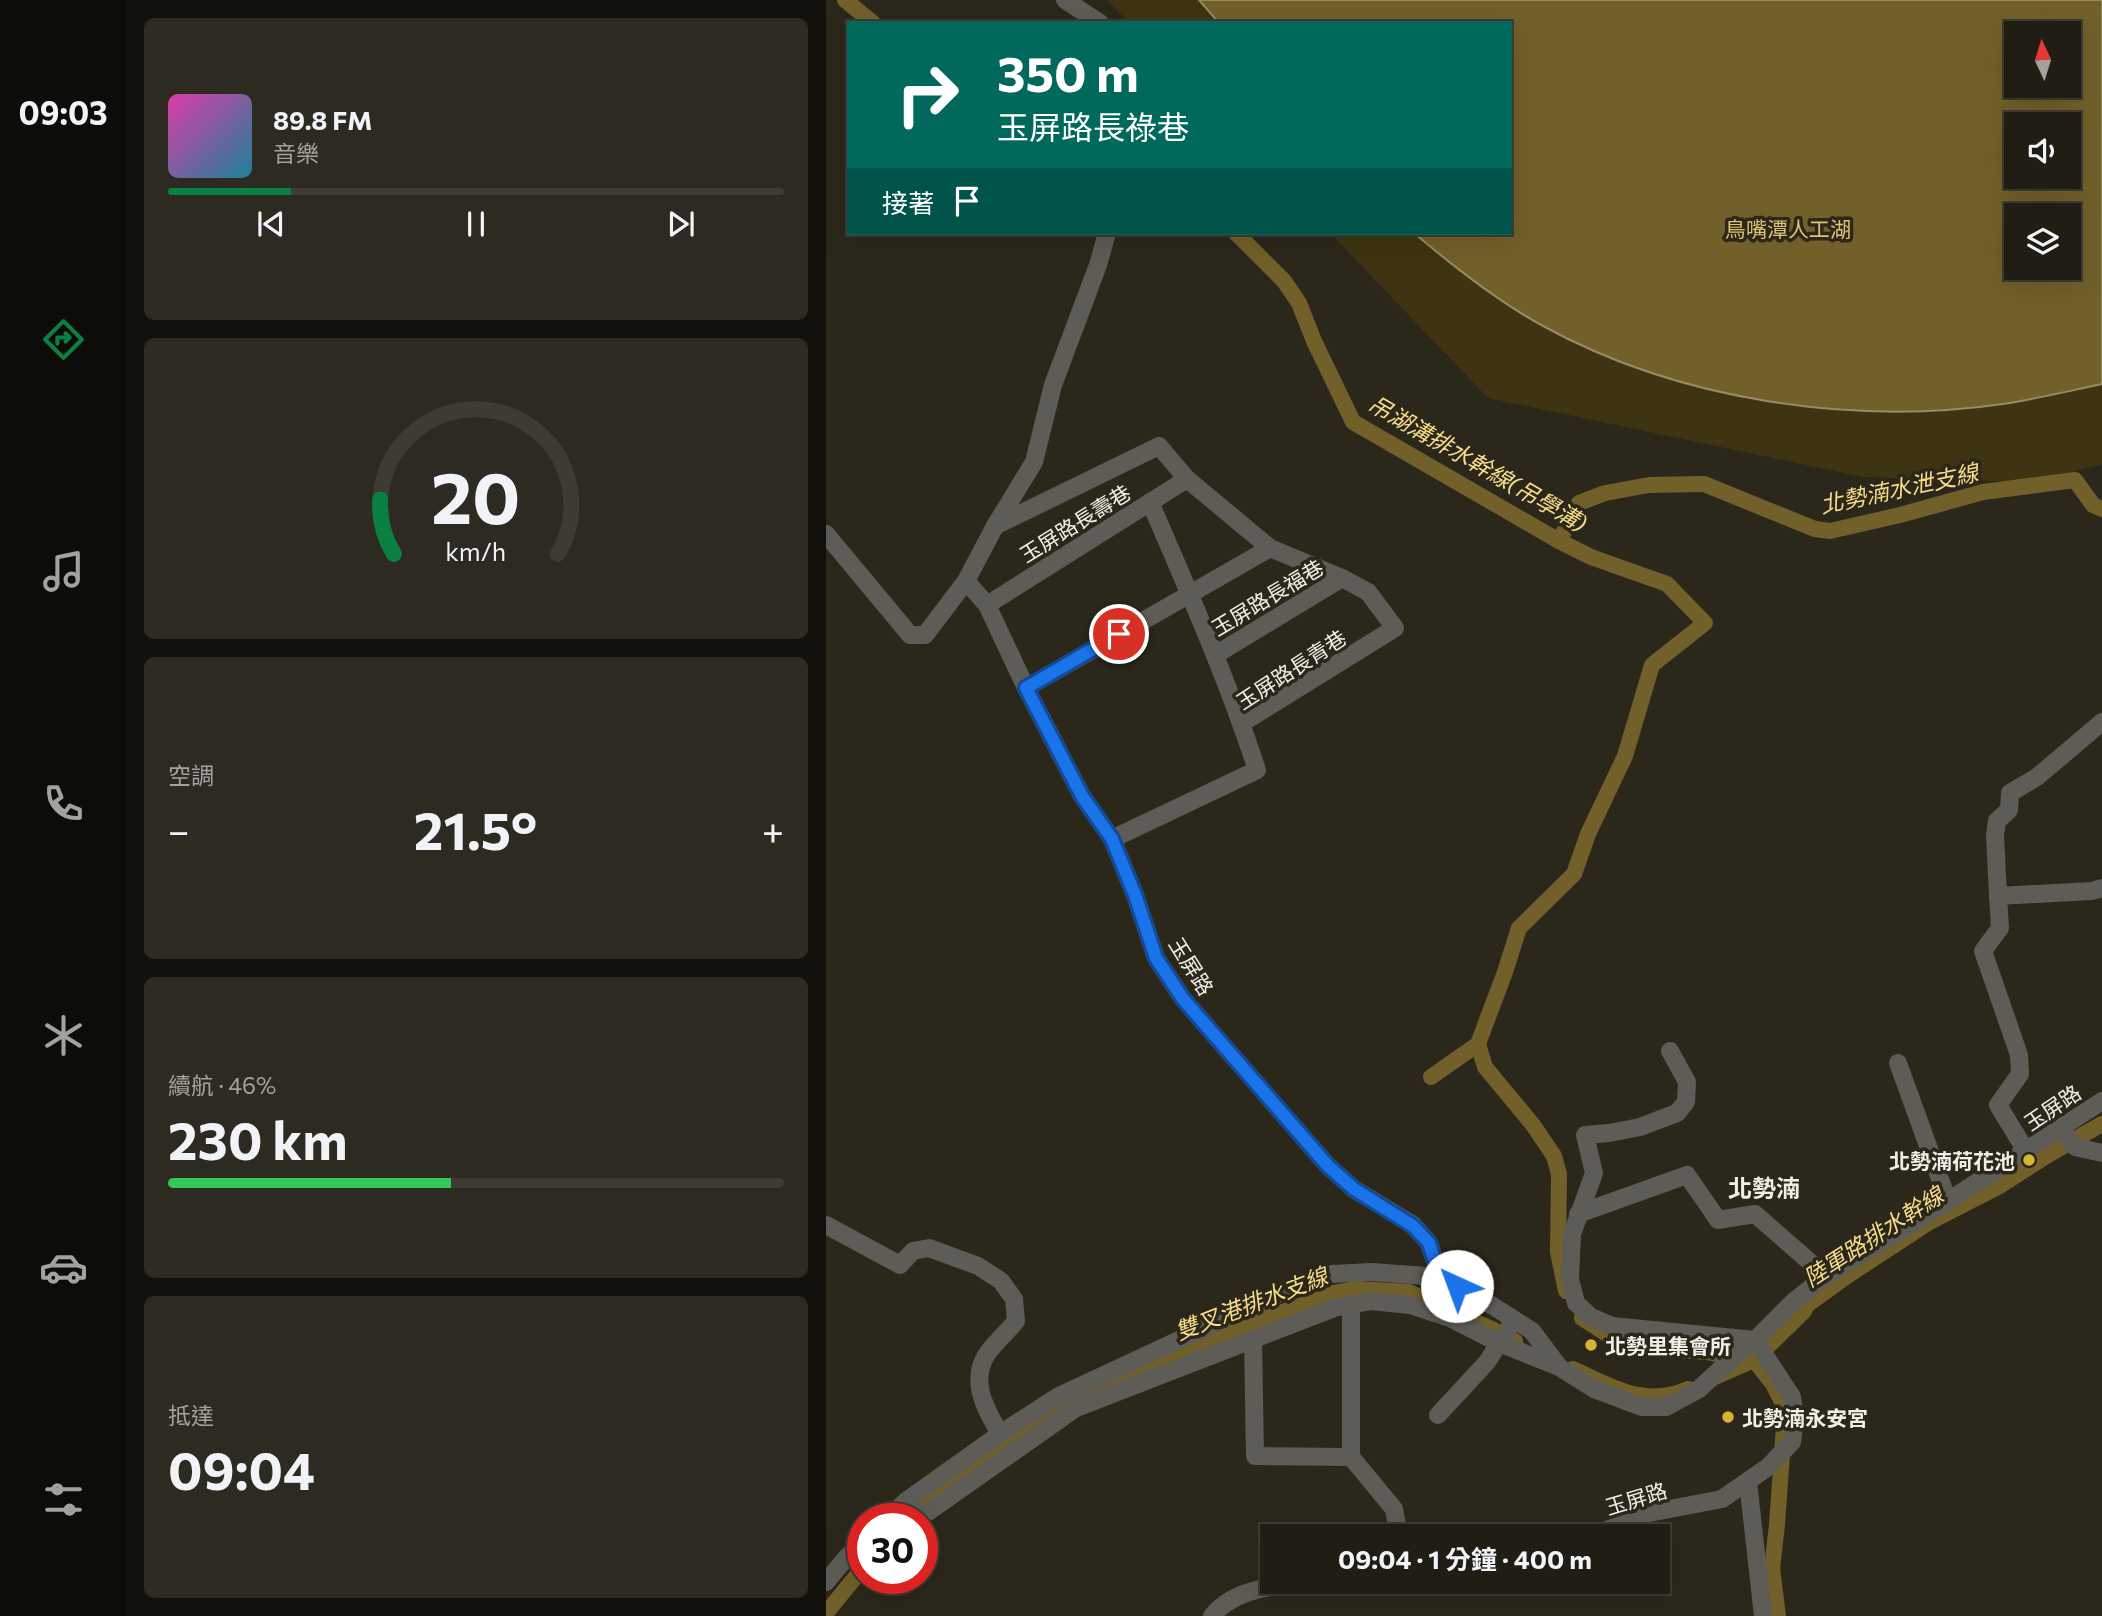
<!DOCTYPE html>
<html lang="zh-TW">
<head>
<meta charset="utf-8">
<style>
  :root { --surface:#201d14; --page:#2d2a22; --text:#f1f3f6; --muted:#a2a2a0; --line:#3d3b34; --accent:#0b8043 }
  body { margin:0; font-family:Commissioner,"Noto Sans TC",sans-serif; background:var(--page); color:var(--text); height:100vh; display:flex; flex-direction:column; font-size:26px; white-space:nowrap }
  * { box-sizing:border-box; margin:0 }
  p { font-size:23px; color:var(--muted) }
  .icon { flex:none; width:38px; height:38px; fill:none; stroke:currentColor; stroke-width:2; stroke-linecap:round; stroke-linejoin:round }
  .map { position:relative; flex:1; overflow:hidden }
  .sheet { display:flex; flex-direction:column; gap:18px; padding:18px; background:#12100b; width:700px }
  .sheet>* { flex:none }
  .top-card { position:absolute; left:21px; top:21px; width:665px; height:214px; border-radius:0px; box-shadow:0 7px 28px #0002,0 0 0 2px var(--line); background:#00695c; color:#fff; overflow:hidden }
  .needle { width:46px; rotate:356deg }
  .buttons { position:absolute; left:1178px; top:21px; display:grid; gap:14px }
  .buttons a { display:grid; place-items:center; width:77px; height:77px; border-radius:0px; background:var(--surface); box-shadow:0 7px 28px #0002,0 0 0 2px var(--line); font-size:35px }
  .speed { position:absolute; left:21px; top:1503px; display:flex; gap:14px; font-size:35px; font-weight:700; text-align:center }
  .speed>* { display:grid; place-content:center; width:91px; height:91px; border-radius:50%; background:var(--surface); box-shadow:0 7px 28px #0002,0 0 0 2px var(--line); line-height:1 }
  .speed .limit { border:10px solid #d22; background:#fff; color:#111 }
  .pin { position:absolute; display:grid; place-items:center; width:60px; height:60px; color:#fff; margin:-30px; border:4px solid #fff; border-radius:50%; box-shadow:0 2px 7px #0007 }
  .me { position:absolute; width:77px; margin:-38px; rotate:317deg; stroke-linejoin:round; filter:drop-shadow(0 0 5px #0008) }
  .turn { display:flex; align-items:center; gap:24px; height:147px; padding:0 35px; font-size:32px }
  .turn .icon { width:91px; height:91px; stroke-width:2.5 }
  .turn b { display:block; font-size:49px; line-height:60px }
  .then { display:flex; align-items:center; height:66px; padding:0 35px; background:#0003; gap:14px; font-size:26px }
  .big { font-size:52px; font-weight:700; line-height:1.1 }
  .sheet .widget { flex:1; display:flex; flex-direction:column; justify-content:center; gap:10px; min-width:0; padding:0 24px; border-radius:10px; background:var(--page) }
  .sheet .dial { align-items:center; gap:0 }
  .dial svg { height:182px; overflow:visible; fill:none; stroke:var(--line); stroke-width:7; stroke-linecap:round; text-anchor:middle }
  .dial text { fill:var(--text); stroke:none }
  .song { display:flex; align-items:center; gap:21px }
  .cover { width:84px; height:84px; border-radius:10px; background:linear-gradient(135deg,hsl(320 70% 55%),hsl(190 70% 35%)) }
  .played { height:7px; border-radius:4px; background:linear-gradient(90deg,var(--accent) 20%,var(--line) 20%) }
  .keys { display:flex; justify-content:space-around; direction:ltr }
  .heat { display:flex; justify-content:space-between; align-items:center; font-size:38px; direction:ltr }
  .charge { height:10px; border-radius:5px; background:linear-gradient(90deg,#34c759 46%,var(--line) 0) }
  .trip { position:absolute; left:434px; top:1524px; width:410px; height:70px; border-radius:0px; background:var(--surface); box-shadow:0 7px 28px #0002,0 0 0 2px var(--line); font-weight:700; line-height:70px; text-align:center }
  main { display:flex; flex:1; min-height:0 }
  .tabs { display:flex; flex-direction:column; width:126px; justify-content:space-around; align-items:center; background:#0d0c08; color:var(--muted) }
  .tabs .icon { width:49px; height:49px }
  .tabs .active { color:var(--accent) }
  .tabs b { font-size:32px; color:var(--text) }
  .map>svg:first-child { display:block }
</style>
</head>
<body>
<main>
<nav class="tabs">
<b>09:03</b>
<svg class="icon active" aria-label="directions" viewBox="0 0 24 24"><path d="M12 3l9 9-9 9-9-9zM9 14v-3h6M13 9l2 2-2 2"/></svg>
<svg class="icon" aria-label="music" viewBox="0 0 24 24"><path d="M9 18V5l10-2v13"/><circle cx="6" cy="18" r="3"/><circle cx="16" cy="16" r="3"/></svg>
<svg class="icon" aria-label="phone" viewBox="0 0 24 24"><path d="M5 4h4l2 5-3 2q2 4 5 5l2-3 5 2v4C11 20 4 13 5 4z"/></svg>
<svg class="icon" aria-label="climate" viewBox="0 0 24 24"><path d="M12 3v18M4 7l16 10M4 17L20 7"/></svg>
<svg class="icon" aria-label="car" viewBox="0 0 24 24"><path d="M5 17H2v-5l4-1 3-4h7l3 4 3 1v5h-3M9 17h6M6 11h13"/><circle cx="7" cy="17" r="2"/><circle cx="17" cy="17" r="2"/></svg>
<svg class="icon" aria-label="filters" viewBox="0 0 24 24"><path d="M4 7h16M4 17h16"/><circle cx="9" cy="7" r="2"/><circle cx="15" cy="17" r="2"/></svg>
</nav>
<section class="sheet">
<div class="widget">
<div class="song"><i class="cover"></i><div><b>89.8 FM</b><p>音樂</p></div></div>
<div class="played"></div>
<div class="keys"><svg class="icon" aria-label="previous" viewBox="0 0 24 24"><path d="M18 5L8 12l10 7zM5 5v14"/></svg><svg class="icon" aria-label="pause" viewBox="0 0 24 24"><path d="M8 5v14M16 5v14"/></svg><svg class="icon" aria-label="next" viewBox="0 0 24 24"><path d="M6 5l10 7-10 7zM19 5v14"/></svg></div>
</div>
<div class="widget dial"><svg viewBox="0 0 100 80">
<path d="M14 69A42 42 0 1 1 86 69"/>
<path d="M14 69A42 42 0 0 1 8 45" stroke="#0b8043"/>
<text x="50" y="56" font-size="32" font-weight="700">20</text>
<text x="50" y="72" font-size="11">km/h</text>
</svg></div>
<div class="widget"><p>空調</p>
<div class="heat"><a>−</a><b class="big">21.5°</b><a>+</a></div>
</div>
<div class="widget"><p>續航 · 46%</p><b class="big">230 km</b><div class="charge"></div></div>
<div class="widget"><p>抵達</p><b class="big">09:04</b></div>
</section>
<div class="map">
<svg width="1276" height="1616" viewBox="0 0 1276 1616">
  <rect width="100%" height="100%" fill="#2b271b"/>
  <path fill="#3f3411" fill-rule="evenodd" d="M281 0H1276V464L1208 482 1037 477 662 398 504 233H684V23H303ZM1190 33H1242V86H1190ZM1190 124H1242V177H1190ZM1190 215H1242V268H1190Z"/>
  <path fill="#71602a" stroke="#978b62" stroke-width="2" fill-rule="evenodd" d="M373 0H1276V384C1243 391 1210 399 1177 404 1025 426 852 400 717 326 671 301 628 267 588 233H684V23H393ZM1190 33H1242V86H1190ZM1190 124H1242V177H1190ZM1190 215H1242V268H1190Z"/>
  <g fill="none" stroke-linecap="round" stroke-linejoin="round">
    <g stroke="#71602a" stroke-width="16">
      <polyline points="19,0 47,23"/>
      <polyline points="410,233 458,281 473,303 488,341 527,422 733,541 765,557 841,584 879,623 826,665 799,756 762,834 748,874 693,928 679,972 652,1044 605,1077"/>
      <polyline points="733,541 753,503 779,493 823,485 878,484 989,529 1004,531 1074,515 1157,492 1249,480 1267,505 1276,509"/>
      <polyline points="652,1044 659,1067 707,1125 728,1156 733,1174 732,1252 740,1291"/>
      <polyline points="756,1318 801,1347 881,1352 928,1360 947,1384 956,1402 958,1426 951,1525 946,1568 952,1616"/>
      <path d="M747 1369C787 1387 818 1408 862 1389"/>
      <polyline points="889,1377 928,1360 978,1311 981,1305 1021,1276 1102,1223 1172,1187 1222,1155 1276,1124"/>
      <polyline points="81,1519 95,1504 205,1423 254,1396 403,1332 508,1293 531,1289 583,1292 668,1330 689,1341"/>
      <polyline points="0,1613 37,1568"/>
    </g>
    <g stroke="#5e5c56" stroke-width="18">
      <polyline points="239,0 274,23"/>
      <polyline points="169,526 333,446 361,479 444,548 516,578 542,592 569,628 416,723"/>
      <polyline points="0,534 84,635 99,635 140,581 169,526 208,462 227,385 272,265 281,233"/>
      <polyline points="140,581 161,605 200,688 256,796 286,839 309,895 330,958 357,999 502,1166 528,1189 587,1225 603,1243 614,1277"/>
      <polyline points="161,605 361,479"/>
      <polyline points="389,655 516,578"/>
      <polyline points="200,688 444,548"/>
      <path d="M286 839 431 770C401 678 362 590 324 502"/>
      <polyline points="1172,896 1169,835 1171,821 1183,810 1184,793 1211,777 1276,722"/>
      <polyline points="1072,1063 1122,1201"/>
      <polyline points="1235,1128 1249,1147 1276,1153"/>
      <polyline points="1200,1151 1172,1105 1194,1074 1193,1055 1157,951 1174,928 1172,896 1266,891 1276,888"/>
      <polyline points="752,1214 861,1175 892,1220 929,1214 1000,1276"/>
      <path d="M0 1225 74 1265 87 1251 103 1248 152 1266 175 1281 188 1299 190 1321C181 1332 171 1341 163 1351 142 1379 159 1408 174 1434"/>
      <polyline points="427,1340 429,1456 525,1457 568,1509 573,1536"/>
      <polyline points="612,1415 661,1362 688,1320"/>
      <polyline points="525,1457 525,1305"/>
      <polyline points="922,1482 937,1616"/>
      <polyline points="80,1501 95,1517 250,1408 508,1308 545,1301 584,1305 624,1318 673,1343 733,1367"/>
      <polyline points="61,1519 80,1501 174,1434 231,1397 471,1285 506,1274 545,1272 614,1277 667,1306 706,1331 733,1367 768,1389 816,1407 840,1407 873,1389 910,1355 929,1340 968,1301 1000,1276 1122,1201 1276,1101"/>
      <polyline points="766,1536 823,1513 896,1499 942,1467 966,1442 969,1419 966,1397 929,1340 786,1326 765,1317 750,1303 744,1279 746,1234 768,1173 759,1135 783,1133 814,1127 851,1113 860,1102 861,1082 844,1051"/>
      <polyline points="0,1582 20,1558 37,1542"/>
      <path d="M386 1616C413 1582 468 1585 507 1582"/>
    </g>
  </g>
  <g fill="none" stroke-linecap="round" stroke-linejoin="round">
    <g stroke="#114b97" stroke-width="18">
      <polyline id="route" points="293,634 200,688 256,796 286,839 309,895 330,958 357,999 502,1166 528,1189 587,1226 603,1243 614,1277 631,1286"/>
    </g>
    <use href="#route" stroke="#1a73e8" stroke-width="12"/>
  </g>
  <g fill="#d9b334" stroke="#2b271b" stroke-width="2.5">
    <circle cx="1203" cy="1160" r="7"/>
    <circle cx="765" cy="1345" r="7"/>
    <circle cx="902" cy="1417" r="7"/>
  </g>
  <g text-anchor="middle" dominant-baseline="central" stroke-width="7" stroke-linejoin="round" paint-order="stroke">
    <g font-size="21" fill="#dec372" stroke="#2b271b">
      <text x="962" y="228">鳥嘴潭人工湖</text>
    </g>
    <g font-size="21" fill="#f0eee6" stroke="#2b271b">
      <text transform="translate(249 523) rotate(-32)">玉屏路長壽巷</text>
      <text transform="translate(441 597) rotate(-31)">玉屏路長福巷</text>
      <text transform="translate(465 669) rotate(-33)">玉屏路長青巷</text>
      <text transform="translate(366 966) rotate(58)">玉屏路</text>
      <text transform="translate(1226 1107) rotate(-34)">玉屏路</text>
      <text transform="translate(810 1498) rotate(-17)">玉屏路</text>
    </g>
    <g font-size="21" font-weight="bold" fill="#f0eee6" stroke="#2b271b" text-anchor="start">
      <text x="1189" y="1160" text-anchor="end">北勢湳荷花池</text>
      <text x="779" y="1345">北勢里集會所</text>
      <text x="916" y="1417">北勢湳永安宮</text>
    </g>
    <g font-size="23" font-style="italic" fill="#f7dc8a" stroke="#2b271b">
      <text transform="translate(652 463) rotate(30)">吊湖溝排水幹線(吊學溝)</text>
      <text transform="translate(1073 488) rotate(-12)">北勢湳水泄支線</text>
      <text transform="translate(1047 1236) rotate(-33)">陸軍路排水幹線</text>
      <text transform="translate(425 1303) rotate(-21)">雙叉港排水支線</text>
    </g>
    <g font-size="24" font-weight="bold" fill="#f0eee6" stroke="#2b271b">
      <text x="938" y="1187">北勢湳</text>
    </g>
  </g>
</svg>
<div class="buttons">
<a><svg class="needle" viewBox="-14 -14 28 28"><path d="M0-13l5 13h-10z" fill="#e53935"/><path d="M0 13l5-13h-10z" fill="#a2a2a0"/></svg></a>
<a><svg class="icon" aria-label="sound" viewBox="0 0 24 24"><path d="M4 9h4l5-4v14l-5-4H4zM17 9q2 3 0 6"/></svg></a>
<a><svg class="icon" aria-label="layers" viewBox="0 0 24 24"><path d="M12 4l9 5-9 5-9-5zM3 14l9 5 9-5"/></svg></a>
</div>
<div class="speed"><div class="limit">30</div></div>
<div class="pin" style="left:293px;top:634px;background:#d93025"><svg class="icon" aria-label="arrive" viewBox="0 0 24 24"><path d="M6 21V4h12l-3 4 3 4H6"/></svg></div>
<svg class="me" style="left:631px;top:1286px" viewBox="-20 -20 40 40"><circle r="19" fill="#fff"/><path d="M0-13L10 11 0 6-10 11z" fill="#1a73e8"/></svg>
<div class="trip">09:04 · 1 分鐘 · 400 m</div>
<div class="top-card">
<div class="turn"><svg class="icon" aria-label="right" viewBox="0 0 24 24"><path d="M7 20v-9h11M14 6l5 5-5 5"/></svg><div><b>350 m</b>玉屏路長祿巷</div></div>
<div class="then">接著<svg class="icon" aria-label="arrive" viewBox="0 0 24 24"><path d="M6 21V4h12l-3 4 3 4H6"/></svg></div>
</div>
</div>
</main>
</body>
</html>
